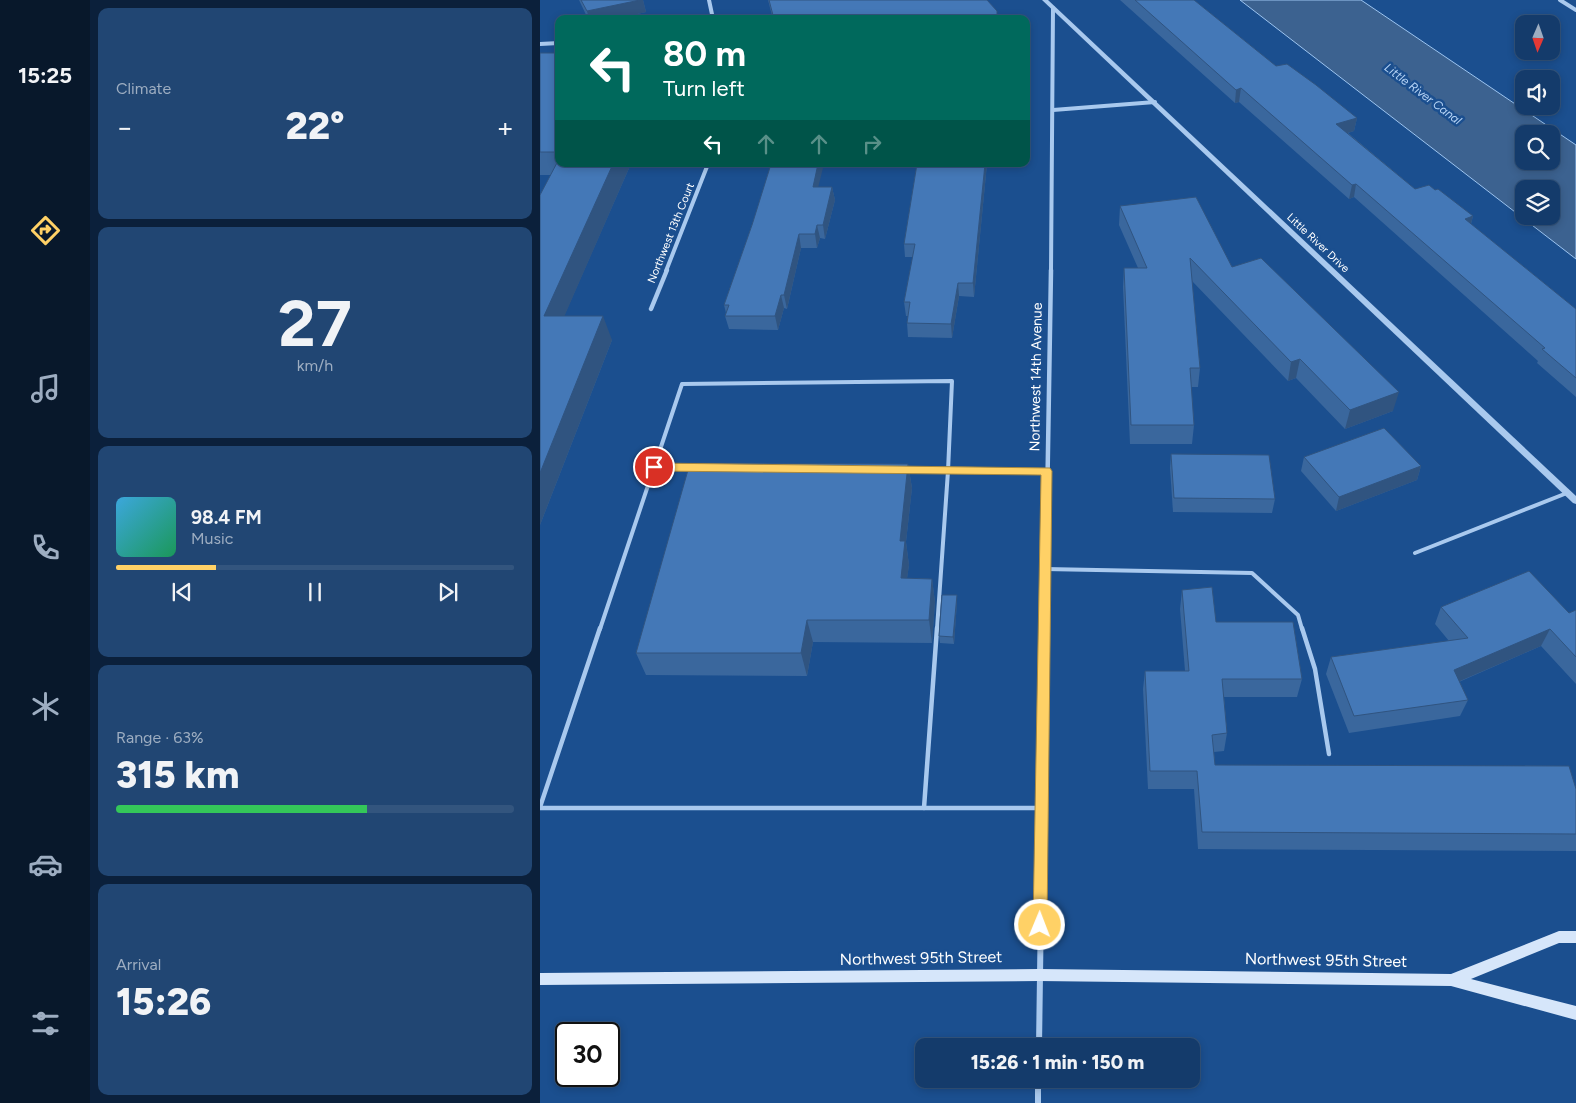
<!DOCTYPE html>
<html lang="en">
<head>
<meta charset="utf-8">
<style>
  :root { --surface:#143b6b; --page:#214673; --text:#f1f3f6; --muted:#9dadc1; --line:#33557e; --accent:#ffd166 }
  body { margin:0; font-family:Figtree,sans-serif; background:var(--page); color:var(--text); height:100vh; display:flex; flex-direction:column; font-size:19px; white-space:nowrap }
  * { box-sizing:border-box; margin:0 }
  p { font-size:16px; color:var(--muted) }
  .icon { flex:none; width:28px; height:28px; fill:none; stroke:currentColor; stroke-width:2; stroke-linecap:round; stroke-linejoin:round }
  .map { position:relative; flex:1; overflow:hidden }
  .panel { display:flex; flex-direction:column; gap:8px; padding:8px; background:#0b203b; width:450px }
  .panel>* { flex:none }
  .banner { position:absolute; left:15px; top:15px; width:475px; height:152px; border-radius:10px; box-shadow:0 2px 8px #0003,0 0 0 1px var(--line); background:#00695c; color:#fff; overflow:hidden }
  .needle { width:32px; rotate:182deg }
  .tools { position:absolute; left:975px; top:15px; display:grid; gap:10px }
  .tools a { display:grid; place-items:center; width:45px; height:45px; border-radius:10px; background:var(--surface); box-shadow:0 2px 8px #0003,0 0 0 1px var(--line); font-size:25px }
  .speed { position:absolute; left:15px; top:1022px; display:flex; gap:10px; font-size:25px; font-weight:700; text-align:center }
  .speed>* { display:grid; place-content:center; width:65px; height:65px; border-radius:50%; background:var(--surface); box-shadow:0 2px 8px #0003,0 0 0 1px var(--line); line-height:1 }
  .speed .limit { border:2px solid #111; border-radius:8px; background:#fff; color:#111 }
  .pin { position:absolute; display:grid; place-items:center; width:42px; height:42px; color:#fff; margin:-21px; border:2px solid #fff; border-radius:50%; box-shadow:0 1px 5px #0007 }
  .me { position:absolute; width:55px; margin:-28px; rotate:1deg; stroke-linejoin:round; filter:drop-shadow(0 0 4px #0008) }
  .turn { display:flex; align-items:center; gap:18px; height:105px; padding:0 25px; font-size:22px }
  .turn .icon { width:65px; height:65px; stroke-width:2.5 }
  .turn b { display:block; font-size:35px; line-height:42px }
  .lanes { display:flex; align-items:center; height:48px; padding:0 25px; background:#0003; justify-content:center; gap:25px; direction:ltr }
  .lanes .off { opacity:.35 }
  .big { font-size:38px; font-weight:800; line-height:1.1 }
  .panel .tile { flex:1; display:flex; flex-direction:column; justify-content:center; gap:8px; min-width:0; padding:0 18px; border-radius:10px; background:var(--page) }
  .panel .dial { align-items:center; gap:0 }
  .dial b { font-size:65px; line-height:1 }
  .song { display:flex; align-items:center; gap:15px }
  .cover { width:60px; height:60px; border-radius:8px; background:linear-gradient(135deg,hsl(200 70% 55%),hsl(150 70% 35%)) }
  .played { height:5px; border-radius:2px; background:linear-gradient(90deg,var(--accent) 25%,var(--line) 25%) }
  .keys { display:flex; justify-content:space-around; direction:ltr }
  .heat { display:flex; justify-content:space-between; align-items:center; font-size:28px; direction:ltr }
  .charge { height:8px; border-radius:4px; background:linear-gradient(90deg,#34c759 63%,var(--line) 0) }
  .trip { position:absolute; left:375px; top:1038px; width:285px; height:50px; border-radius:10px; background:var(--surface); box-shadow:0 2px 8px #0003,0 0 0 1px var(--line); font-weight:800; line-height:50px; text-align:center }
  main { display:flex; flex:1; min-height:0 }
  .tab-bar { display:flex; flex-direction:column; width:90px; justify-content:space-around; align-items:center; background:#08182b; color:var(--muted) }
  .tab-bar .icon { width:35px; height:35px }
  .tab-bar .on { color:var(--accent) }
  .tab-bar b { font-size:22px; color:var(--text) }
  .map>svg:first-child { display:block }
</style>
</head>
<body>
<main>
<nav class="tab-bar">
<b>15:25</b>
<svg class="icon on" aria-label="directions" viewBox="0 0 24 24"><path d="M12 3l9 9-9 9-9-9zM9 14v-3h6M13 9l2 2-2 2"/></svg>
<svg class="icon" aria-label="music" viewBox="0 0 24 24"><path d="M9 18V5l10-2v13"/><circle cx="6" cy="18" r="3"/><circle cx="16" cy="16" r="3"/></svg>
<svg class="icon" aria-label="phone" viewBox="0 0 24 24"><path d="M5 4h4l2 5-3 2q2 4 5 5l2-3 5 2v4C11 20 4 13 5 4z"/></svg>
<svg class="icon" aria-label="climate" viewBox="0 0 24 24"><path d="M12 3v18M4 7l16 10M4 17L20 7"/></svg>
<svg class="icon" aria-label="car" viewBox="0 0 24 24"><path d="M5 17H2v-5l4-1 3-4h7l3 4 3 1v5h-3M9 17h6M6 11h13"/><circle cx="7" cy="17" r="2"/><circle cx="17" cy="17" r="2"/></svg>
<svg class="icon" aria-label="filters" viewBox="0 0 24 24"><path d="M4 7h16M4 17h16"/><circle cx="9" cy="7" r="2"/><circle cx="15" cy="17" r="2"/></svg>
</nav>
<section class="panel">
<div class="tile"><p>Climate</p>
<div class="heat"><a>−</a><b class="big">22°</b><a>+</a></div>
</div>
<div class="tile dial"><b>27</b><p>km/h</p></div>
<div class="tile">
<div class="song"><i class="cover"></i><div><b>98.4 FM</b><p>Music</p></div></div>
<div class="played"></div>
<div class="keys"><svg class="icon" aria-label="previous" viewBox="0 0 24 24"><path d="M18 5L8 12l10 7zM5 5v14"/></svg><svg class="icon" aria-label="pause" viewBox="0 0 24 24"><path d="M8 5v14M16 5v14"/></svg><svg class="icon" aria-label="next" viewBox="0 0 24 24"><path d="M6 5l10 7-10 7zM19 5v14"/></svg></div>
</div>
<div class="tile"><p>Range · 63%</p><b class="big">315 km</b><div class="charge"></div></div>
<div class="tile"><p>Arrival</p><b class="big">15:26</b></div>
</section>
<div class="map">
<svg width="1036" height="1103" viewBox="0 0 1036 1103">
  <rect width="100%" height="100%" fill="#1b4f8f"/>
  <path fill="#3c6290" stroke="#9cc4f0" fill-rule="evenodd" d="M700 0H821L1036 145V259ZM984 134H1011V161H984ZM984 189H1011V216H984Z"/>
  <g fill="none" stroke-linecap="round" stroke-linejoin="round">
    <g stroke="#a9c9ee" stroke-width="4">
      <polyline points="114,467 154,467"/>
      <polyline points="366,471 408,471 397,629"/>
      <polyline points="875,553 1027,493"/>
      <polyline points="505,569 712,573 758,615 762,629"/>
      <polyline points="60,629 142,384 412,381 408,471 507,471"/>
    </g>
    <g stroke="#a9c9ee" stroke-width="4.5">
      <polyline points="762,628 775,669 789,754"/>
      <polyline points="0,807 60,628"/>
      <polyline points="0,808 502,808"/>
      <polyline points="384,808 397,628"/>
    </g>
    <g stroke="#a9c9ee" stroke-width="4">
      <polyline points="169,0 173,19"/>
      <polyline points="1020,0 1036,10"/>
      <polyline points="0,44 19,43"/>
      <polyline points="513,110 615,102"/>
      <polyline points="126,271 168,164"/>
      <polyline points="511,271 513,8"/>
    </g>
    <g stroke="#a9c9ee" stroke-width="4.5">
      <polyline points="111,309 127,270"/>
      <polyline points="505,629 511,270"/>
    </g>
    <g stroke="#a9c9ee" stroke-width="6">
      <polyline points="499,1046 505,628"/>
      <polyline points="498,1079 498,1103"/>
    </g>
    <polygon fill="#a9c9ee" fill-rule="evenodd" points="502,0 508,0 1036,496 1036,504 1033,503"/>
    <polygon fill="#d6e6fa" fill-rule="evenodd" points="1019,931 1036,931 1036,943 1019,943 931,979 1036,1006 1036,1020 911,986 499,981 0,985 0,973 499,969 911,974"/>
  </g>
  <g fill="#3a679d">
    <polygon points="39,0 103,0 106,12 75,19 48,19"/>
    <polygon points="228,0 447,0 457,19 233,19"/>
    <polygon points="580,0 654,0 736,66 817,118 814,131 808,133 875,189 895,190 933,216 931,224 1036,309 1036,397 997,363 998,361 814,197 809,199 699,102 695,103"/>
    <polygon points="0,53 19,53 19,164 90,164 90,166 24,316 72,340 0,525 11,175 0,175"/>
    <polygon points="377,164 447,164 434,297 419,296 412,338 368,337 367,323 368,316 366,316 364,302 373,257 365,257 364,244"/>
    <polygon points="278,187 292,187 295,200 285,239 280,238 277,248 261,248 247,309 244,308 238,330 189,329 185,316 186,313 184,305 212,225"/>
    <polygon points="580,206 692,267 853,411 805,429 756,378 748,381 652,281 660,368 658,387 651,387 654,425 652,444 590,444 583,287 584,268 598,268 579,225"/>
    <polygon points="631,454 735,499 732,513 633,512 630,468"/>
    <polygon points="764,457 881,466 877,480 796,511 761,471"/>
    <polygon points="368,464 372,488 366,542 369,565 367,578 392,579 395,602 392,643 273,642 267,676 106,675 96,653"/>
    <polygon points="642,590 676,622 762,679 757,697 684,697 687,733 684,751 674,752 675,765 1036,789 1036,851 658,849 654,789 608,789 603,689 605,671 645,671 640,609"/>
    <polygon points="417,602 414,644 400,643 399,636"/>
    <polygon points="901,607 1029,613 1036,610 1036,684 1001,646 919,682 928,700 920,716 809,733 786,674 791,657 909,641 895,624"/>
  </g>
  <g fill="#305480">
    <polygon points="100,0 103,0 106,12 75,19 49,19 47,11"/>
    <polygon points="701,88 699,102 695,103 696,90"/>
    <polygon points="817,118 814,131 794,137 796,124"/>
    <polygon points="73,164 90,164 90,166 14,340 4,316"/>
    <polygon points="278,164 284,164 275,200 273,187"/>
    <polygon points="445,164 447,164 434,297 433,283"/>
    <polygon points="816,184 814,197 809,199 812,185"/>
    <polygon points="292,187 295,200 285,239 283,225"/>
    <polygon points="933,216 929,230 925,219"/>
    <polygon points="277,225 280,238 277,248 275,234"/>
    <polygon points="259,234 261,248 247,309 244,295"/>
    <polygon points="418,283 419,296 412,338 411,324"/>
    <polygon points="241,295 244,308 238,330 235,316"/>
    <polygon points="63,316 72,340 0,525 0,473"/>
    <polygon points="760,359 756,378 748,381 751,362"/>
    <polygon points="859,392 853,411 805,429 810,410"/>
    <polygon points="368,464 372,488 366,542 369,565 364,601 361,578 360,541"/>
    <polygon points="881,466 877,480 796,511 799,497"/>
    <polygon points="392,579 395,602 392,643 389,620"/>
    <polygon points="417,595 417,602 414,644 413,637"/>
    <polygon points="267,620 273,642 267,676 261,653"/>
    <polygon points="1010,629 1001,646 906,687 914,670"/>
  </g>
  <g fill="#4478b7" stroke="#305480">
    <polygon points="41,0 100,0 47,11"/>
    <polygon points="229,0 447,0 457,11 457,19 234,19"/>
    <polygon points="595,0 654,0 736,66 747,64 776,85 817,118 796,124 875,189 889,185 895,190 898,189 933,216 925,219 1036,309 1036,378 1002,349 1005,348 816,184 812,185 701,88 696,90"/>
    <rect x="0" y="53" width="19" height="99"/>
    <polygon points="19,159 19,164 73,164 4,316 63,316 0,473 0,195"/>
    <polygon points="231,164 278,164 273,187 292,187 283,225 277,225 275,234 259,234 244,295 241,295 235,316 185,316 189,305 184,305 212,225"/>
    <polygon points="377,164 445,164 433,283 418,283 411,324 367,323 370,302 364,302 375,244 364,244"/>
    <polygon points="656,197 692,267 721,258 859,392 810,410 760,359 751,362 650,258 660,368 650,368 654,425 591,425 584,268 607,268 580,206"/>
    <polygon points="844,428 881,466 799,497 764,457"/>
    <polygon points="631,454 729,455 735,499 634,498"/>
    <polygon points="150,463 368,464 360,541 365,541 361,578 392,579 389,620 267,620 261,653 96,653"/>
    <polygon points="989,571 1029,613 1036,610 1036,657 1010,629 914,670 928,700 814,716 791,657 928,638 901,607"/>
    <polygon points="672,587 676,622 753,622 762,679 682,679 687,733 672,735 675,765 1029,766 1036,789 1036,834 662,832 657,771 610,771 605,671 649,671 642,590"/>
    <polygon points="402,595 417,595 413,637 399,636"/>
  </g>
  <polygon fill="#ffd166" stroke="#a68842" points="114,463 510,468 512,471 507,925 505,930 500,932 495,930 493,925 501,475 114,471 109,467"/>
  <g text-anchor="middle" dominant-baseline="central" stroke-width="5" stroke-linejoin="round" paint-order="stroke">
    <g font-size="11" fill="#fff" stroke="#1b4f8f">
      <text transform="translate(131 233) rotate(-68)">Northwest 13th Court</text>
      <text transform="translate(778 243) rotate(43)">Little River Drive</text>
    </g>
    <g font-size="12" font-style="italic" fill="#b5d3f5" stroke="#1b4f8f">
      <text transform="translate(883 94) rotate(37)">Little River Canal</text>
    </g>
    <g font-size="14" fill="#fff" stroke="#1b4f8f">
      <text transform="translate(496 377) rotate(-89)">Northwest 14th Avenue</text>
    </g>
    <g font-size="16" fill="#fff" stroke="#1b4f8f">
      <text transform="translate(381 958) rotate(-1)">Northwest 95th Street</text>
      <text transform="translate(786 960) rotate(1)">Northwest 95th Street</text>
    </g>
  </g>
</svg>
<div class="tools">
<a><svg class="needle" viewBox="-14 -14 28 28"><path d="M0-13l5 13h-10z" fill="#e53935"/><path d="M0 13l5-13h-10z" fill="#9dadc1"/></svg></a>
<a><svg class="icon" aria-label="sound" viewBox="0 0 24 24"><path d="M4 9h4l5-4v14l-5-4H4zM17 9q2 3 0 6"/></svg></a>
<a><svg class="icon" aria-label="search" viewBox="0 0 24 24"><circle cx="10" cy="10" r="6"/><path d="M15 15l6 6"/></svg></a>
<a><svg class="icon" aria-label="layers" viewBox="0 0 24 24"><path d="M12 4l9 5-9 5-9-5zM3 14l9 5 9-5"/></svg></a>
</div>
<div class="speed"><div class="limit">30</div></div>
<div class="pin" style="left:114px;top:467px;background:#d93025"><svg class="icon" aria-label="arrive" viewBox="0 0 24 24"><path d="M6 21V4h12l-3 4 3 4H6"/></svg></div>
<svg class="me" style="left:500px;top:925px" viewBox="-20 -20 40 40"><circle r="17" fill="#ffd166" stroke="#fff" stroke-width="3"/><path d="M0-11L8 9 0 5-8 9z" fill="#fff"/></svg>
<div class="trip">15:26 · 1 min · 150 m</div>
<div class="banner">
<div class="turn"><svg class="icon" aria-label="left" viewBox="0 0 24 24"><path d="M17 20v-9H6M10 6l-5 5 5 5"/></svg><div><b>80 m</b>Turn left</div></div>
<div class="lanes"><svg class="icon" aria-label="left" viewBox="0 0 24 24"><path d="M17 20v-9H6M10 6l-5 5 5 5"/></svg><svg class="icon off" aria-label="ahead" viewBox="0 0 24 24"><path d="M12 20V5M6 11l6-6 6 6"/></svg><svg class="icon off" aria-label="ahead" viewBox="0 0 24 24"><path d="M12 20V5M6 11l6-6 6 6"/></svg><svg class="icon off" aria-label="right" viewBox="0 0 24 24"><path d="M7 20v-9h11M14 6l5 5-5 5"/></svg></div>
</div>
</div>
</main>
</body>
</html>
